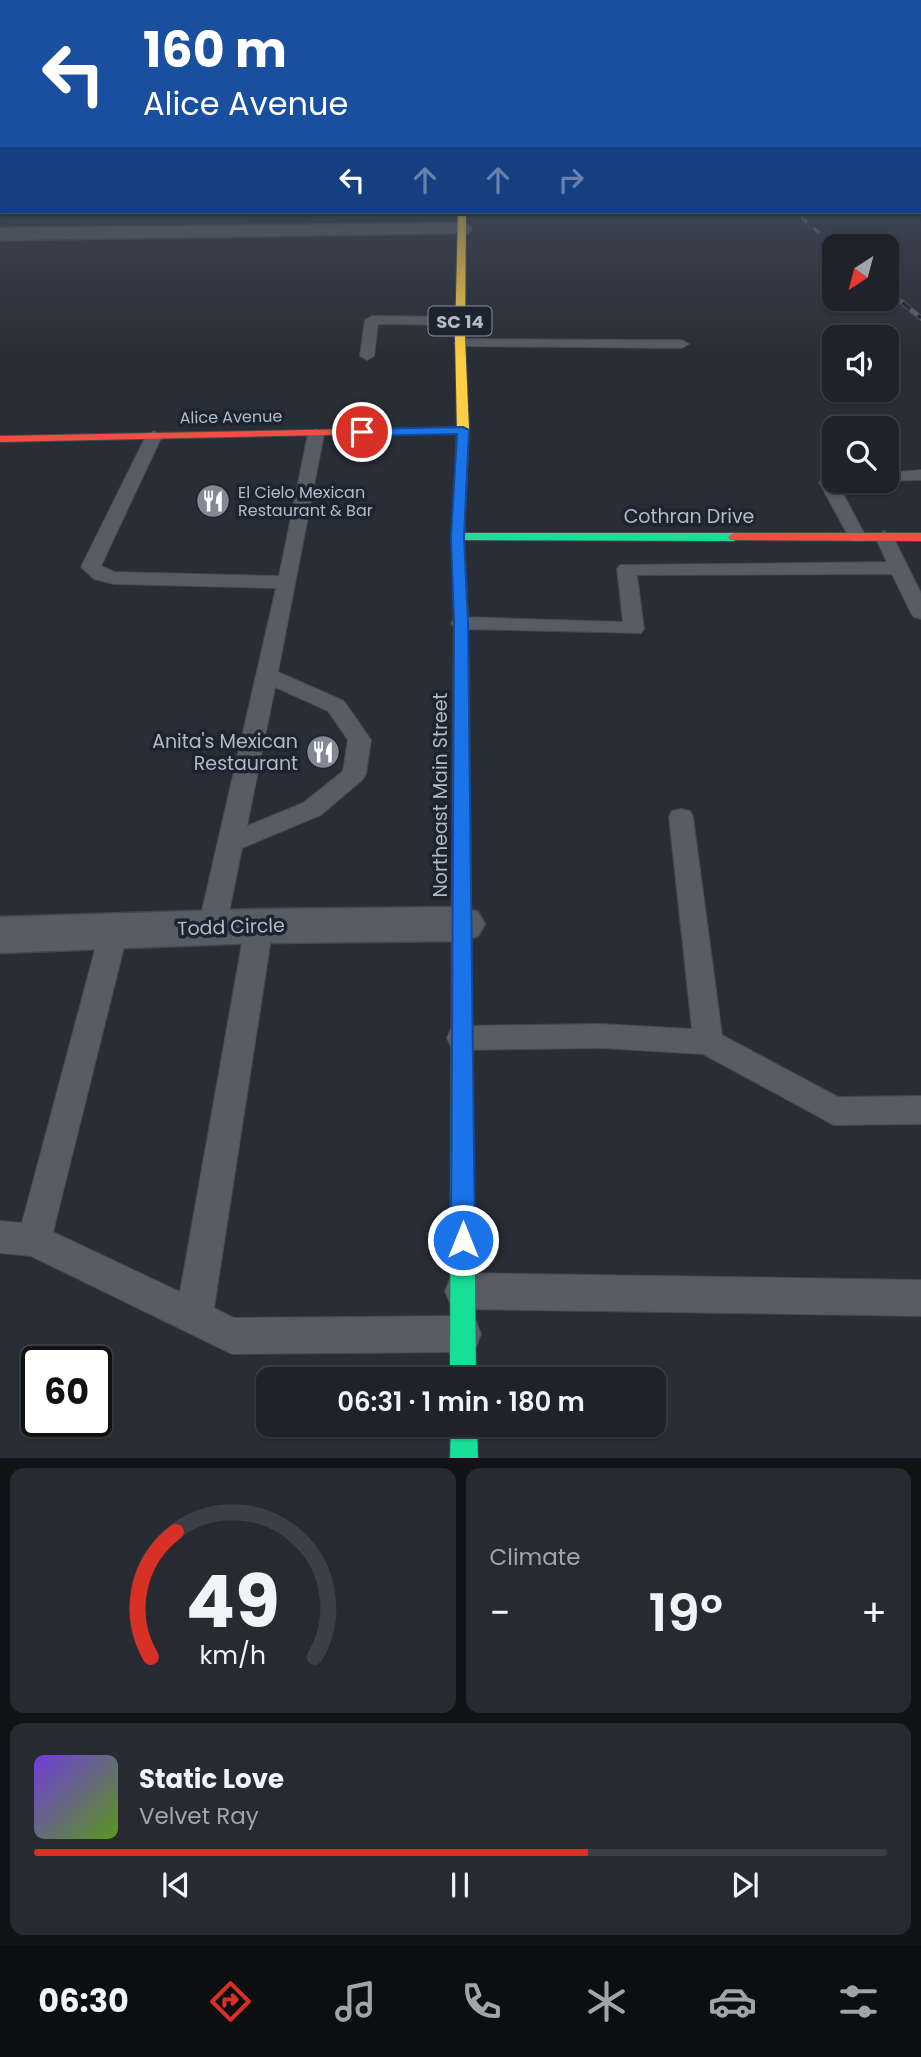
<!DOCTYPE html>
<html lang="en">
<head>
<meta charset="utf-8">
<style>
  :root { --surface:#1f2228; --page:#272a30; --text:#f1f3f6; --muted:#a1a4a8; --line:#3c3f45; --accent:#d93025 }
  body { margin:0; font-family:Poppins,sans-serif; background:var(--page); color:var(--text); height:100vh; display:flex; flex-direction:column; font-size:26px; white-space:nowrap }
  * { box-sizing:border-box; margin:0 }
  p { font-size:23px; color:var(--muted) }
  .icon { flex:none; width:38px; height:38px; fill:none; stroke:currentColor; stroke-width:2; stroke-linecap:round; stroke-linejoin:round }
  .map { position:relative; height:1458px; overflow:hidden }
  .sheet { display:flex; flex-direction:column; gap:10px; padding:10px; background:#111316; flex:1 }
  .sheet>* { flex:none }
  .hud { position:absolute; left:0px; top:0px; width:922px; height:214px; box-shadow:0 2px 5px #0004,0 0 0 2px var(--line); background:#1a4fa0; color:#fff; overflow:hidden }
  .needle { width:46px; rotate:216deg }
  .fabs { position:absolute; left:822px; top:234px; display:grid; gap:14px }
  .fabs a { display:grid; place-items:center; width:77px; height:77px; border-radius:14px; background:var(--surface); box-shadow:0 2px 5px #0004,0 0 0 2px var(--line); font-size:35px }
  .speed { position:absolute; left:21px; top:1346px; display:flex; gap:14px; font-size:35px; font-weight:700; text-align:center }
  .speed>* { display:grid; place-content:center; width:91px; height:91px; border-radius:50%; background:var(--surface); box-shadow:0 2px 5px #0004,0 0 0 2px var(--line); line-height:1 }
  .speed .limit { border:4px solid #111; border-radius:10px; background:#fff; color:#111 }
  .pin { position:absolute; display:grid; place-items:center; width:60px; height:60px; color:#fff; margin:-30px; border:4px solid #fff; border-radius:50%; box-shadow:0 2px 7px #0007 }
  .me { position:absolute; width:77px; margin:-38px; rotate:0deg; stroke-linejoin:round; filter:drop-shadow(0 0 5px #0008) }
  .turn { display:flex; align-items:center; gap:24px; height:147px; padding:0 28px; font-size:32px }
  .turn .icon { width:91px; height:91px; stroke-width:2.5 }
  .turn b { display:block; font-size:49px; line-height:60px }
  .lanes { display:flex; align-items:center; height:66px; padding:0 28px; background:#0003; justify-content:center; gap:35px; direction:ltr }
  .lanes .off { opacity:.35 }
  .big { font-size:52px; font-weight:600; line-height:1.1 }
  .sheet .card { flex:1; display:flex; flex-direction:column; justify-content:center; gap:10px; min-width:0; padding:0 24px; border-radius:14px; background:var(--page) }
  .sheet .dial { align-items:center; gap:0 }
  .dial svg { height:182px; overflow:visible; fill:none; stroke:var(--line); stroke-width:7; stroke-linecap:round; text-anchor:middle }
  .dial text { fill:var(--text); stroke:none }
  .song { display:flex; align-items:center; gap:21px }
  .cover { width:84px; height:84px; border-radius:10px; background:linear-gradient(135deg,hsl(260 70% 55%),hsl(90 70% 35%)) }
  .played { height:7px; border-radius:4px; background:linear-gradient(90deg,var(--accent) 65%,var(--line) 65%) }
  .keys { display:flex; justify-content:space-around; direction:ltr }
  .heat { display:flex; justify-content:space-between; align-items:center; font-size:38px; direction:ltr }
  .sheet .tiles { flex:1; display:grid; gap:10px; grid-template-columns:1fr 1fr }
  .card:last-child { grid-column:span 2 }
  .trip { position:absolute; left:256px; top:1367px; width:410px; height:70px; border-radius:14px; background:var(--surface); box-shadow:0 2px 5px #0004,0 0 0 2px var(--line); font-weight:600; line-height:70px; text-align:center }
  .tabs { display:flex; height:112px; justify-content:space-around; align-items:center; background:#0c0e10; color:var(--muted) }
  .tabs .icon { width:49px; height:49px }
  .tabs .selected { color:var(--accent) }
  .tabs b { font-size:32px; color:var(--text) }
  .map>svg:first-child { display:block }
</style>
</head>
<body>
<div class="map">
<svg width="921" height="1459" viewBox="0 0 921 1459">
  <rect width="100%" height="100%" fill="#292d35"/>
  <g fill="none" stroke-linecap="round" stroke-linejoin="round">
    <g stroke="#45484e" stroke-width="2">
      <g id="lane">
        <polygon points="372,316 460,317 467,321 460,325 378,324 374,356 367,360 360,356 365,320"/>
        <polygon points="461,339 682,340 689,344 682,348 456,346 454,343"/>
        <path d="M316 429 324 434 278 672 344 701 371 740 366 774 362 780 321 815 242 848 226 928 222 935 212 938 202 935 198 928 276 588 114 584 94 579 81 567 146 436 154 431 162 436 101 566 114 572 279 576 308 434ZM275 687 328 711 348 740 343 771 303 803 247 826Z"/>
        <polygon points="921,470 921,480 881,481 887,481 887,473"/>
        <polygon points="835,476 835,481 848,481 839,486 866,537 863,541 851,541 819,482 822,478"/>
        <polygon points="884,531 893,537 921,593 921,619 914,617 911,613 892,574 637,575 644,629 641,633 461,629 454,627 451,623 454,619 461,617 623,622 617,569 620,565 887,562 875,537"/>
        <polygon points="681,809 690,811 693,817 722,1035 838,1097 921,1096 921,1124 834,1125 703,1054 601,1048 462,1050 451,1047 447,1038 451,1029 462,1026 601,1024 692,1029 669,817 672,811"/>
        <polygon points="259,916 269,919 273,926 214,1308 234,1318 463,1316 476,1321 481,1334 476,1347 463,1352 232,1354 31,1256 0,1253 0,1221 22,1223 100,931 104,924 114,921 124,924 128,931 53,1232 180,1292 245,926 249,919"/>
        <polygon points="463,1273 921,1280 921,1316 463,1309 450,1303 445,1291 450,1279"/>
      </g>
    </g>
    <g stroke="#45484e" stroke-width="3">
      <g id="street">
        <polygon points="461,223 468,225 471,229 468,233 0,240 0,228"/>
        <polygon points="462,907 478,912 485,924 478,936 462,941 259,943 0,953 0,917 259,909"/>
      </g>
    </g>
    <g stroke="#45484e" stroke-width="2">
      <g id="fast">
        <polygon points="458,533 734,533 740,537 734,541 454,540 452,537"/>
        <polygon points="462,1079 470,1082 473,1088 476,1379 450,1379 451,1088 454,1082"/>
        <polygon points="451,1424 477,1424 478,1459 450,1459"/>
      </g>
    </g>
    <g stroke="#45484e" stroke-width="2">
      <polygon id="slow" points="458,212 466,212 465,338 469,430 464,537 468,619 461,623 454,619 452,537 457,430 455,338"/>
    </g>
    <g stroke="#45484e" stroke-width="2">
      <g id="jam">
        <polygon points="463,427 469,430 467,432 0,442 0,436"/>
        <polygon points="734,533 921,533 921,541 730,540 728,537"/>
        <polygon points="461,615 468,619 473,1088 470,1094 462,1097 454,1094 451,1088 454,619"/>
      </g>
    </g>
    <use href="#lane" fill="#585c63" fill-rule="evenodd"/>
    <use href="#street" fill="#585c63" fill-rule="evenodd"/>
    <use href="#fast" fill="#16e098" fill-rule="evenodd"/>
    <use href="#slow" fill="#ffcf43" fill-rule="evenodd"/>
    <use href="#jam" fill="#f24e42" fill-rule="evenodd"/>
    <g stroke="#5c5f67" stroke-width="3.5">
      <polyline id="rail-far1" points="795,212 836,247"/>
    </g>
    <g stroke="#5c5f67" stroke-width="5">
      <polyline id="rail" points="887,290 921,318"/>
    </g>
    <use href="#rail-far1" stroke="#1c2430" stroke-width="2.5" stroke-dasharray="8" stroke-linecap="butt"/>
    <use href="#rail" stroke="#1c2430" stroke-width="3.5" stroke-dasharray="10" stroke-linecap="butt"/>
  </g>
  <linearGradient id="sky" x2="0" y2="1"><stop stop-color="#17191d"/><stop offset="0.43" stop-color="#434c5c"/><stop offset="1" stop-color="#434c5c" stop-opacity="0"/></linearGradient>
  <rect width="921" height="359" fill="url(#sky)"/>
  <polygon fill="#1a73e8" stroke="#114b97" stroke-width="2" points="463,427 469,430 464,537 468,623 475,1240 471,1249 463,1252 454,1249 451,1240 454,623 451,537 457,434 362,436 357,432 362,429"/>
  <defs>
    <g id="restaurant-disc" transform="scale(1.75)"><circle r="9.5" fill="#828894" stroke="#1c2430"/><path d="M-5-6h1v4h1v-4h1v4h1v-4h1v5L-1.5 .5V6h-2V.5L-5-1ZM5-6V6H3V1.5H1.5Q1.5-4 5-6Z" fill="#fff"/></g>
  </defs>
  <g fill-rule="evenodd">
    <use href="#restaurant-disc" x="213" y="501"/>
    <use href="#restaurant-disc" x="323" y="752"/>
  </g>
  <g text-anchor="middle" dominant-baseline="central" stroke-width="7" stroke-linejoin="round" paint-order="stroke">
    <g font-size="16" fill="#b2b9c7" stroke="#1c2430">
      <text transform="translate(231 417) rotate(-1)">Alice Avenue</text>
    </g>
    <g font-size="16" fill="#b2b9c7" stroke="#1c2430" text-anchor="start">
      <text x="238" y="492">El Cielo Mexican<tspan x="238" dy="18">Restaurant &amp; Bar</tspan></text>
    </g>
    <rect fill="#1c2430" stroke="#858c9a" stroke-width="2" x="428.5" y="306.5" width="63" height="29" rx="5"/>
    <g font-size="18" font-weight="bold" fill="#b2b9c7">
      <text x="460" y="321">SC 14</text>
    </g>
    <g font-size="19" fill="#b2b9c7" stroke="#1c2430">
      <text x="689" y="516">Cothran Drive</text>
      <text transform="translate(440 795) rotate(-90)">Northeast Main Street</text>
      <text transform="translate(231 927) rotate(-2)">Todd Circle</text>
    </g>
    <g font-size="19" fill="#b2b9c7" stroke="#1c2430" text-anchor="end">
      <text x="298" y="741">Anita's Mexican<tspan x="298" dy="22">Restaurant</tspan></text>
    </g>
  </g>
</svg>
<div class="fabs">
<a><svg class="needle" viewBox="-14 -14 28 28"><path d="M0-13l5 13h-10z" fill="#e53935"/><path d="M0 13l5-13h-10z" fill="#a1a4a8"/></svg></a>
<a><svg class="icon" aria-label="sound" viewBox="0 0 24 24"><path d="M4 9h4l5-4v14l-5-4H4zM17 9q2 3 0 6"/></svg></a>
<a><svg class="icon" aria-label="search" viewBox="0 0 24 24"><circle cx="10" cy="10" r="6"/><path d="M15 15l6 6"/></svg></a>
</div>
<div class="speed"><div class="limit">60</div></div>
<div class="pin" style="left:362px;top:432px;background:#d93025"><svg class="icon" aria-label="arrive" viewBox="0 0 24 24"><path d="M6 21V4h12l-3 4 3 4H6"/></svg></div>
<svg class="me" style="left:463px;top:1240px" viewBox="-20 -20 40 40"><circle r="17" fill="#1a73e8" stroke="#fff" stroke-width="3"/><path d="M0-11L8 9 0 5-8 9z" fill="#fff"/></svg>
<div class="trip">06:31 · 1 min · 180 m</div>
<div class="hud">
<div class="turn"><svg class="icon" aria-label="left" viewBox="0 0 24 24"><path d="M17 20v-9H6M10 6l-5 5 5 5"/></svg><div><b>160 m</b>Alice Avenue</div></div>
<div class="lanes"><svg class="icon" aria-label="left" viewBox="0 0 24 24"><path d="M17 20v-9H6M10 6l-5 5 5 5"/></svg><svg class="icon off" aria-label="ahead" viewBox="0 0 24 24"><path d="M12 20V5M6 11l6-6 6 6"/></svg><svg class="icon off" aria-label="ahead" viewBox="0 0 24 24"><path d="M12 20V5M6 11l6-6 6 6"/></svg><svg class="icon off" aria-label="right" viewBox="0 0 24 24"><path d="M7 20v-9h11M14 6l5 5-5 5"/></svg></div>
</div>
</div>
<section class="sheet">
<div class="tiles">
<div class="card dial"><svg viewBox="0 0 100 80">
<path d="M14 69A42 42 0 1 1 86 69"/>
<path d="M14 69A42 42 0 0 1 25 14" stroke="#d93025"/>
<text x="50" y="56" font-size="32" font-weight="700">49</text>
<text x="50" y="72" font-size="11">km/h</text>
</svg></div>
<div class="card"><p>Climate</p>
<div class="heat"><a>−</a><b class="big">19°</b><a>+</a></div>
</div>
<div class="card">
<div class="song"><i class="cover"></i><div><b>Static Love</b><p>Velvet Ray</p></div></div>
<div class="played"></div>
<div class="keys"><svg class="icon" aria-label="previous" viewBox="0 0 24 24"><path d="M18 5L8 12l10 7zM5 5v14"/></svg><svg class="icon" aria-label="pause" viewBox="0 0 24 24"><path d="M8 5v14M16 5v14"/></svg><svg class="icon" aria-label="next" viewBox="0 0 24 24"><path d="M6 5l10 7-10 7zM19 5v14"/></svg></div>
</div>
</div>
</section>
<nav class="tabs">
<b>06:30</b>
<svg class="icon selected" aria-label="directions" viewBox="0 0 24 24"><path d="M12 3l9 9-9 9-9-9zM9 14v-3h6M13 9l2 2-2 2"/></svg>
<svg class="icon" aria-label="music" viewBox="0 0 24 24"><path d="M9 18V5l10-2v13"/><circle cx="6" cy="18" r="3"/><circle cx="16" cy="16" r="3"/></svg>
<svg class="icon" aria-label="phone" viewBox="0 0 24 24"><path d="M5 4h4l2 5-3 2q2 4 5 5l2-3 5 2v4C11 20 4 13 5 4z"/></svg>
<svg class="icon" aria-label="climate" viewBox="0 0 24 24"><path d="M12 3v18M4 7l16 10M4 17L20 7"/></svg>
<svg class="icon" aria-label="car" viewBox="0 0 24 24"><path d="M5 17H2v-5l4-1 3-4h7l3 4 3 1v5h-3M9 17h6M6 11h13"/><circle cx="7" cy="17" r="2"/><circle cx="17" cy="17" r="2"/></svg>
<svg class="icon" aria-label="filters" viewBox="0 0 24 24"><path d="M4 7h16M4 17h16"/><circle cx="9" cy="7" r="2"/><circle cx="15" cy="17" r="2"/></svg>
</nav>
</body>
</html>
